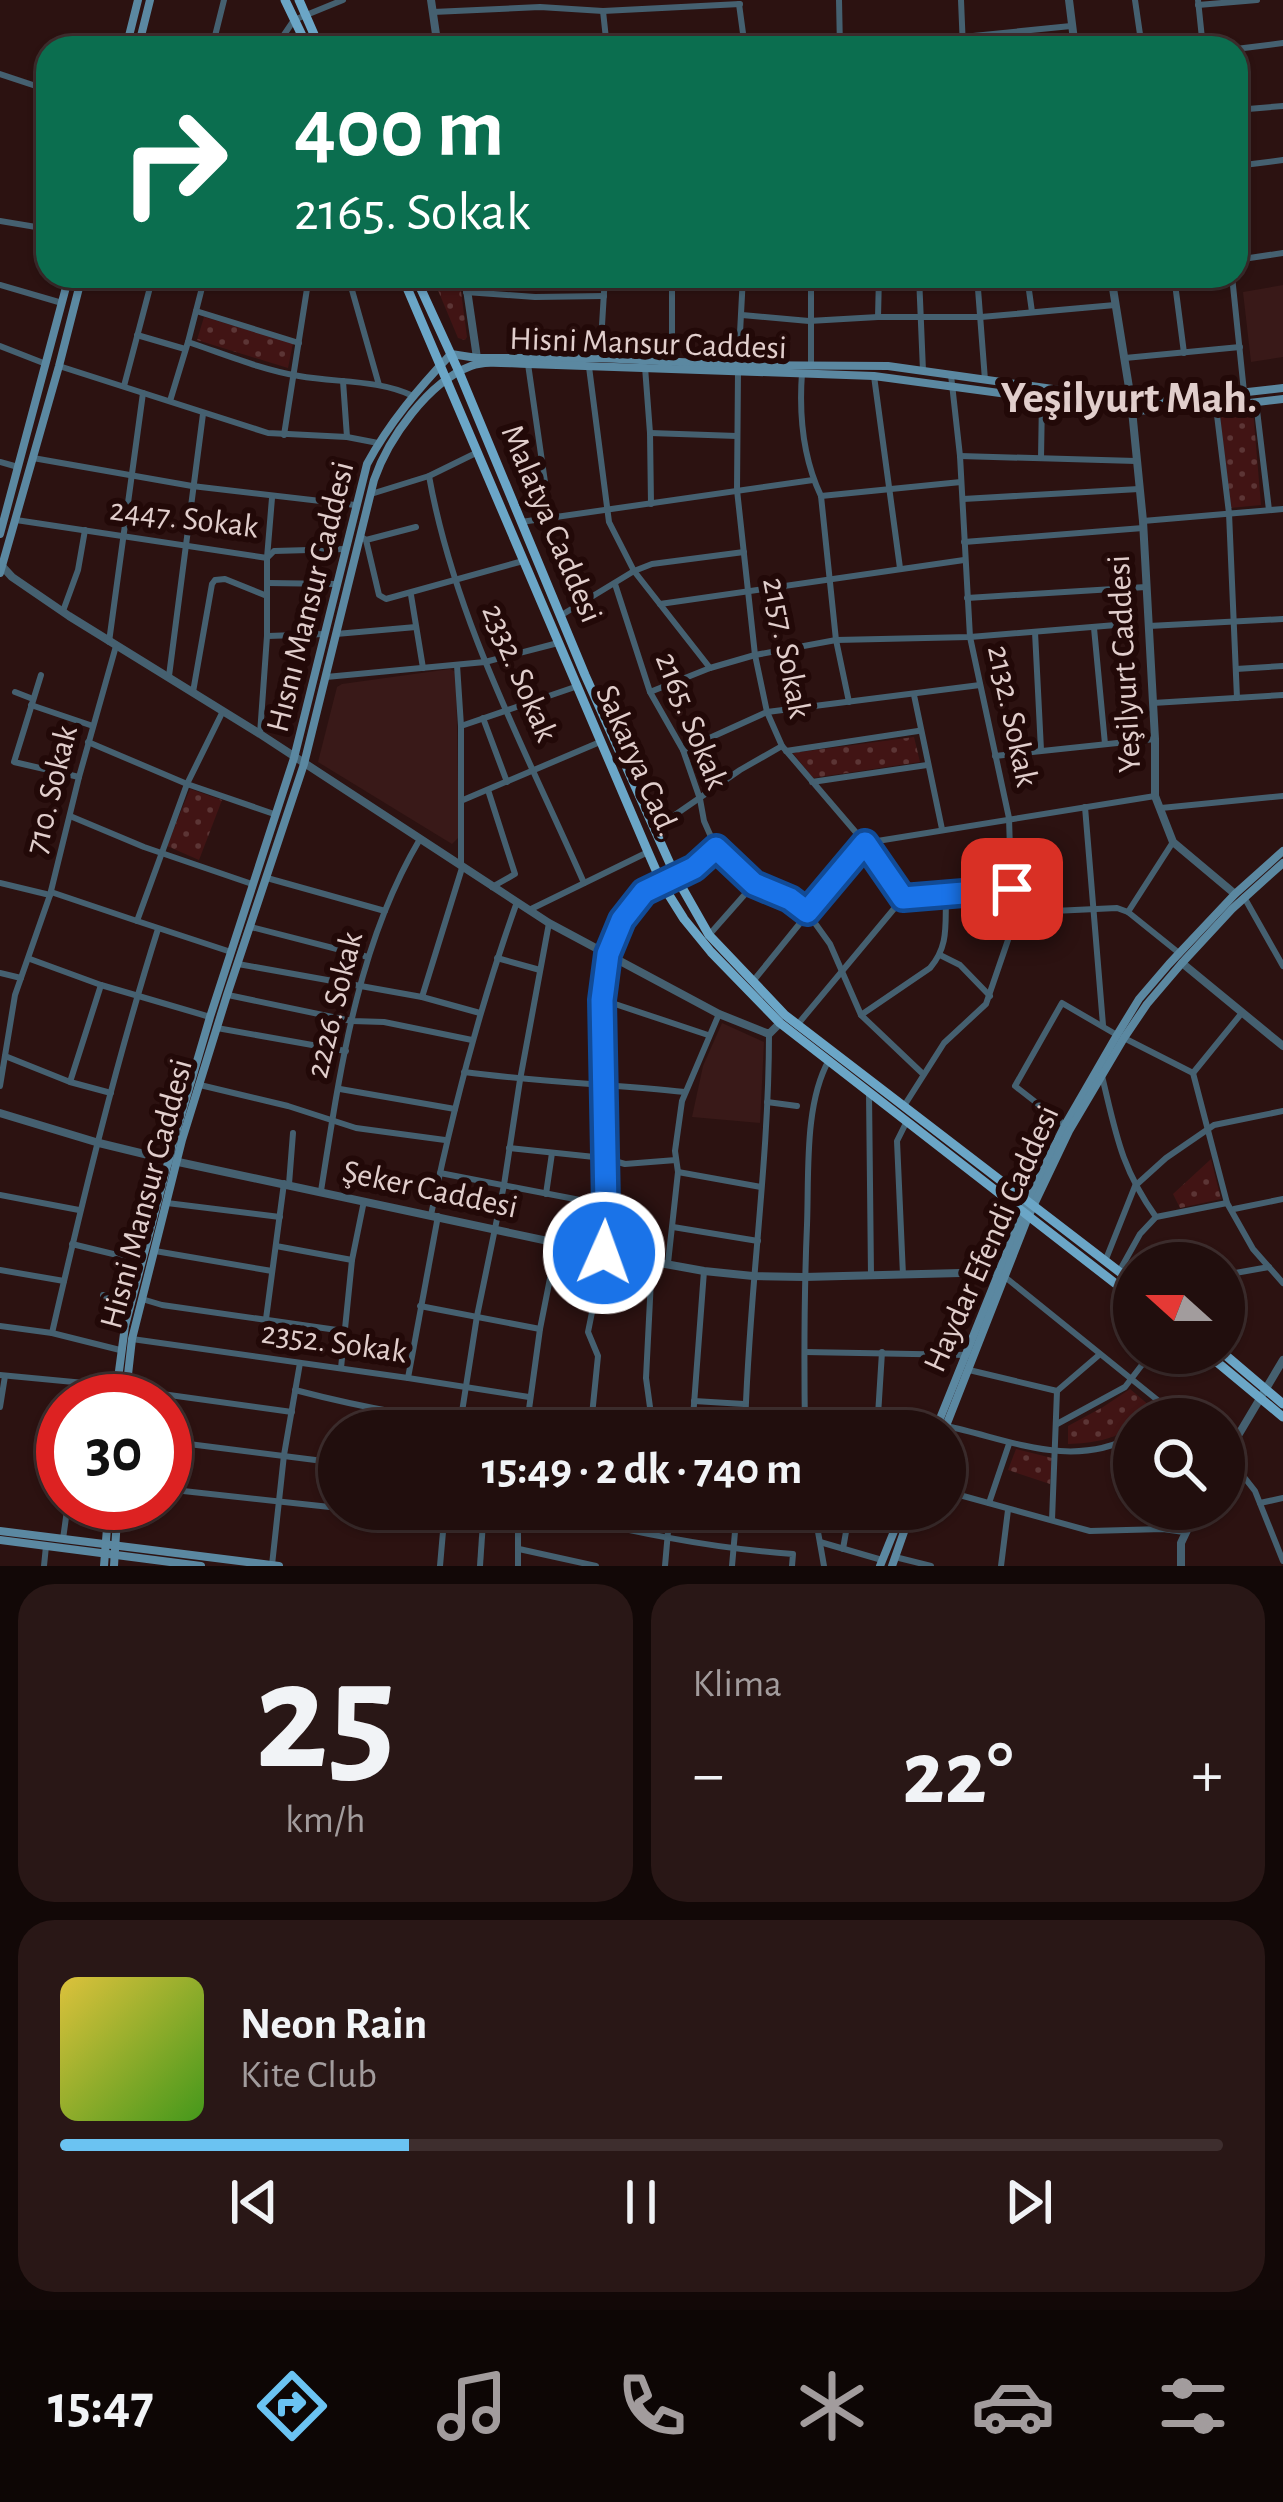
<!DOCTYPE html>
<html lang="tr">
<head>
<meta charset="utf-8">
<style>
  :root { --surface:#210e0d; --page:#291716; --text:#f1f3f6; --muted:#a29c9d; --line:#3e2e2e; --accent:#6bc3f2 }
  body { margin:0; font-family:"Alegreya Sans",sans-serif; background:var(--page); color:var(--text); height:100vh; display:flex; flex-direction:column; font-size:45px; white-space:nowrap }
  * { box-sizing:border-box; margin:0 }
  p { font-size:39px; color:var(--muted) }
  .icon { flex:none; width:66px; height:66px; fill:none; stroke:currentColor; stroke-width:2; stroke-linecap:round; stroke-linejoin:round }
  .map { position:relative; height:1566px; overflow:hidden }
  .side { display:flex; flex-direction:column; gap:18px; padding:18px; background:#120807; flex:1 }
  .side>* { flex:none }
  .guide { position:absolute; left:36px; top:36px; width:1212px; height:252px; border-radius:36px; box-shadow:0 3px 9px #0004,0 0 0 3px var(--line); background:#0b6e4f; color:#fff; overflow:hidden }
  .needle { width:78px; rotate:291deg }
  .buttons { position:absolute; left:1113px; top:1242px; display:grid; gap:24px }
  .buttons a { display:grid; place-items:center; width:132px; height:132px; border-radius:50%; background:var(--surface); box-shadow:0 3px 9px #0004,0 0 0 3px var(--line); font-size:60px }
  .speed { position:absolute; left:36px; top:1374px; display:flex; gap:24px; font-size:60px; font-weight:700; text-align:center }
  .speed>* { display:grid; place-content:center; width:156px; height:156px; border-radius:50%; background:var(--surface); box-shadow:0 3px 9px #0004,0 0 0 3px var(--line); line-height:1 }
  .speed .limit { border:18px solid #d22; background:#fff; color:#111 }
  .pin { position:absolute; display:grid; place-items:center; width:102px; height:102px; color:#fff; margin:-51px; border-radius:24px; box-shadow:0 6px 18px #0006 }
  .me { position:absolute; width:132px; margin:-66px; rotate:2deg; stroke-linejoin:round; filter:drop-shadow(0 0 9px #0008) }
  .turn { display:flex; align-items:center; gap:42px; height:252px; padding:0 60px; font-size:54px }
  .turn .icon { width:156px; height:156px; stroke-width:2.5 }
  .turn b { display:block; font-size:84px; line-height:102px }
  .big { font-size:90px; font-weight:700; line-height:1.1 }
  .side .widget { flex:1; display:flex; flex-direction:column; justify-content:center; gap:18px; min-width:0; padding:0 42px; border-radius:36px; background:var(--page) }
  .side .dial { align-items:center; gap:0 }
  .dial b { font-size:156px; line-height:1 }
  .song { display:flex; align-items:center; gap:36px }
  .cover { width:144px; height:144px; border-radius:18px; background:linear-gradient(135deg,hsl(50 70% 55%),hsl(100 70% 35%)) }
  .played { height:12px; border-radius:6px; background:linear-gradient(90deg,var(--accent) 30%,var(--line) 30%) }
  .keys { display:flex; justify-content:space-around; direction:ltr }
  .heat { display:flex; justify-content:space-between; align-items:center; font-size:66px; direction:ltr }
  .side .tiles { flex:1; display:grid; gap:18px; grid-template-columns:1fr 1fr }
  .widget:last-child { grid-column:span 2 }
  .trip { position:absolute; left:318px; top:1410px; width:648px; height:120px; border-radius:60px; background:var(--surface); box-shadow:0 3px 9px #0004,0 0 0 3px var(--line); font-weight:700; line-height:120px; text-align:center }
  .tab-bar { display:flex; height:192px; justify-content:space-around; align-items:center; background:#0d0605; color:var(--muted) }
  .tab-bar .icon { width:84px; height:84px }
  .tab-bar .selected { color:var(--accent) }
  .tab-bar b { font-size:54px; color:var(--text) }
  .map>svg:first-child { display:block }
</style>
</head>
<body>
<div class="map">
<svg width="1283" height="1566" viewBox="0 0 1283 1566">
  <defs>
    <pattern id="park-dots" width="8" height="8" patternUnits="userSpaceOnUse" patternTransform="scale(3)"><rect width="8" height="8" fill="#411414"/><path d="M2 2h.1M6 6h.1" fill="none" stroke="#5c3535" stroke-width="1.8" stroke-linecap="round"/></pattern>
  </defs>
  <rect width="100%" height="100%" fill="#2c1211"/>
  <g fill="#391918">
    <polygon points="1283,285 1283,357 1251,362 1243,292"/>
    <polygon points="450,669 456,672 459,837 452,844 318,762 337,687 342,684"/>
    <polygon points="722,1023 764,1042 760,1123 692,1117 703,1066"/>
  </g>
  <g fill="url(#park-dots)">
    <polygon points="432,276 459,276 467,337 465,340 458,338"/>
    <polygon points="204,317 293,343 288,368 197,340"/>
    <polygon points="1253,410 1261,505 1230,508 1220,414"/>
    <polygon points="914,737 920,762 813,778 793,753"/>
    <polygon points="190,789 222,800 199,860 167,846"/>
    <polygon points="1211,1159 1221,1199 1180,1208 1173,1194"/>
    <path d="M1130 1389 1157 1412 1146 1419H1134V1426C1113 1440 1093 1443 1068 1444V1426L1103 1407Z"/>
    <polygon points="1016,1449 1052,1458 1050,1484 1008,1470"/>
  </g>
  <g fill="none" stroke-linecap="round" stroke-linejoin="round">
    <g stroke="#456070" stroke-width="6">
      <polyline points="839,0 840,48"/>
      <polyline points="961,0 963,48"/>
      <polyline points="1135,0 1142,48"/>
      <polyline points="1198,0 1203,48"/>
      <polyline points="739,4 745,48"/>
      <polyline points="1198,5 1257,0"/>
      <polyline points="603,11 607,48"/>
      <polyline points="433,12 540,7 603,11 740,4"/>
      <polyline points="212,48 224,0"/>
      <polyline points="275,48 294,20 343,0"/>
      <polyline points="745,48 963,37 1071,26"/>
      <polyline points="1236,49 1283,43"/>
      <polyline points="0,74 48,90"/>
      <polyline points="1236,110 1283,106"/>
      <polyline points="1236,166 1283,160"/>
      <polyline points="0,221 48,229"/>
      <polyline points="1236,260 1283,253"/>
      <polyline points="348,276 379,385"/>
      <polyline points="672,276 672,361"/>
      <polyline points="743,276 738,371 737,490 755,655 767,712 782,746 865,843 903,898"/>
      <polyline points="919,276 923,371"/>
      <polyline points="977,276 985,380"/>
      <polyline points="1027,276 1032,312"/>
      <polyline points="1174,276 1184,353"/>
      <polyline points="1232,276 1244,392"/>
      <polyline points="0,285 62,303"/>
      <polyline points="466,292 535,297 604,296"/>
      <polyline points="196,311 299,343"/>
      <polyline points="742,315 809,321 878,317 981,317 1115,305"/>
      <polyline points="878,317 879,276"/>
      <polyline points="137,335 185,349"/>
      <path d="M188 342C224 354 262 370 299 376 337 383 377 379 413 396"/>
      <polyline points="0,346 46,364"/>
      <polyline points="600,358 605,276"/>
      <polyline points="1125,358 1240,347"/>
      <polyline points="528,364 550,517"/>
      <polyline points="59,366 268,433 347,437 378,443"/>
      <polyline points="811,366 811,276"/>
      <polyline points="589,367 609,522 634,571 710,668"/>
      <polyline points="645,367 650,433 651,504"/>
      <path d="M802 373C799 414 803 458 821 496L836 640 849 702"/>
      <polyline points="874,376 900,568"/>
      <polyline points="343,381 347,437"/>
      <polyline points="124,386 153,276"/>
      <polyline points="170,401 188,342 205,276"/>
      <polyline points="1256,402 1269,510"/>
      <polyline points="1216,407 1229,513 1237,698"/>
      <polyline points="650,433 737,436"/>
      <polyline points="284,435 309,276"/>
      <polyline points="960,456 1136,461"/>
      <polyline points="33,458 192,486 355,505"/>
      <polyline points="1041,458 1042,399"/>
      <polyline points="0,462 18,467"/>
      <path d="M429 476C455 620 526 751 584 883"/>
      <polyline points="371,494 429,476 478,452"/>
      <polyline points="821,496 961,482"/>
      <polyline points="963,499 1139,489"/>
      <polyline points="16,520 267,558 274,551 345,549"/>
      <polyline points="1143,521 1283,509"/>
      <polyline points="521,522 813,480"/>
      <polyline points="360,536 366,540 379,595 386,599 523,561"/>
      <polyline points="366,540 416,527"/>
      <polyline points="964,542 1143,528"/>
      <polyline points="268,583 336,584"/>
      <polyline points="615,584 650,692 683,750 700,799 704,821 716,848 754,884 790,899 807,912 830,944 861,1015 923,1074"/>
      <polyline points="411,595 423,668"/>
      <polyline points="967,598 1146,587"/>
      <polyline points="660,604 964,560"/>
      <polyline points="63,611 78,570 85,530"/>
      <polyline points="560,616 634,571 652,564 744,552"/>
      <polyline points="1149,626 1283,619"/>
      <polyline points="1094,628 1105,744"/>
      <polyline points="1035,632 1041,750"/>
      <polyline points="336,634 416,627"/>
      <polyline points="268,636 325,634"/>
      <polyline points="109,642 143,393"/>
      <polyline points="457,665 461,726 461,866"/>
      <polyline points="1236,669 1283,666"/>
      <polyline points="41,675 14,762 79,777"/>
      <polyline points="169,676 203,414"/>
      <polyline points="326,677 485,662 558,643"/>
      <polyline points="15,692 33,699"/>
      <polyline points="193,692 212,584 215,580 225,579 267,596"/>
      <polyline points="650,692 710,668 755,655 836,640 970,637 1116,625"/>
      <polyline points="914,695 942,829"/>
      <polyline points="1153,703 1283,695"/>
      <polyline points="31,705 93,726"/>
      <polyline points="223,711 187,784 137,921 231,952"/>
      <polyline points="483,718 507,782"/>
      <polyline points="461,726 575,687"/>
      <polyline points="260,734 267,636 267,558 272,498"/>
      <polyline points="88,742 187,784 274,814"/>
      <polyline points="683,750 767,712 980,685"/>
      <polyline points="786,751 918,731"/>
      <polyline points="995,756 1155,739"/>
      <polyline points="812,782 927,765"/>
      <polyline points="488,790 515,874 492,887"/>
      <polyline points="463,800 600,742"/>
      <polyline points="1085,807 1103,1025"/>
      <polyline points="1161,808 1283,796"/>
      <polyline points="70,816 144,847 252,884"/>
      <polyline points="656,828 740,770 782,746"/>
      <polyline points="267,878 385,911"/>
      <polyline points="0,883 50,895"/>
      <polyline points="51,892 137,921"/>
      <polyline points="1244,897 1283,966"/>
      <polyline points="529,910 648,852"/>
      <polyline points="1128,912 1173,842"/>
      <polyline points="1012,913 1117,908 1128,912 1179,953"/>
      <polyline points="251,927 368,957"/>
      <polyline points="709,935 754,884"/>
      <polyline points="940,955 960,965 990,996"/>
      <polyline points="497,958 540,970"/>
      <polyline points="30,959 101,985 210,1017"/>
      <polyline points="238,964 422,997 480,1013"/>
      <polyline points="0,973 21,978"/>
      <polyline points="754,980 865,843 1155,796"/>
      <polyline points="228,995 352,1021 384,1022 472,1040"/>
      <polyline points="422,997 462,868"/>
      <polyline points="603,1000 708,1035"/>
      <path d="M861 1015 930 968C949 946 945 925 946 898"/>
      <polyline points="798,1024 903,898 946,897 1010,889"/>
      <polyline points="217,1028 346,1051"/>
      <polyline points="1124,1038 1193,1073 1241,1014"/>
      <polyline points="5,1056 70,1082 111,1093"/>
      <path d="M464 1072C538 1082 611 1084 685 1092"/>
      <polyline points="1193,1073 1227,1203 1253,1249 1283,1283"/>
      <path d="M1102 1076C1116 1134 1121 1168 1156 1217"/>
      <polyline points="70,1082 101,985"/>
      <polyline points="200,1085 288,1106 356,1128 445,1140"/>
      <polyline points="0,1086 15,995 50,895 79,777 116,646"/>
      <polyline points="340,1089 455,1109"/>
      <polyline points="869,1093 871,1275"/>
      <polyline points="767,1102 797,1106"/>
      <polyline points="904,1106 944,1043 986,1004 1008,940 1012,913 1009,818 970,637 960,456 951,375"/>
      <polyline points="1065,1125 1015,1086 1062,1003 1117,1035"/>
      <polyline points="509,1148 604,1158 625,1164 676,1160"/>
      <polyline points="678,1172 761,1187"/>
      <polyline points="440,1173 606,1205"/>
      <polyline points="289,1184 293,1133"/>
      <path d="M321 1191C340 1071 357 945 420 839"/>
      <polyline points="546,1194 552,1153"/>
      <polyline points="0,1195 79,1210"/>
      <polyline points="167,1203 280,1217"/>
      <polyline points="1234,1209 1283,1199"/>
      <path d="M431 1215C453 1109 480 1005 517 902"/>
      <polyline points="673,1227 758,1241"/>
      <polyline points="72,1244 142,1261"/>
      <polyline points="276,1246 352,1260"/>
      <polyline points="155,1251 272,1271"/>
      <polyline points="1106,1259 1135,1186 1166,1158 1214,1125 1283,1111"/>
      <polyline points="652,1260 646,1378 653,1429"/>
      <polyline points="668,1263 678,1172 675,1151 682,1101 719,1014"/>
      <polyline points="0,1270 64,1281"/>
      <polyline points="1120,1270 1140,1234 1156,1217 1227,1203"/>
      <polyline points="903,1275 897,1141 906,1123"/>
      <polyline points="1224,1275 1269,1267"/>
      <polyline points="1005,1277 1181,1419"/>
      <polyline points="103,1295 132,1303"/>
      <polyline points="142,1299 162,1305 344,1331"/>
      <polyline points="420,1306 540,1329"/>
      <polyline points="266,1319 284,1183"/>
      <polyline points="0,1326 52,1333 120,1350"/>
      <path d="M52 1333C83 1198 116 1062 158 929"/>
      <polyline points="132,1339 408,1378 529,1397"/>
      <polyline points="805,1352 967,1355"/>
      <polyline points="341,1368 352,1260 364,1201"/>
      <polyline points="969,1370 1057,1391 1099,1355"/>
      <polyline points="0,1375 116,1386"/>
      <polyline points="408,1378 438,1216"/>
      <polyline points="126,1389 292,1412"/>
      <path d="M295 1390C371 1410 447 1423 526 1429"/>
      <polyline points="81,1401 83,1384"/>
      <polyline points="694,1401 744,1404"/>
      <polyline points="0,1407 5,1376"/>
      <polyline points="527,1419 673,1431"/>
      <polyline points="1057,1424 1125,1387 1151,1353"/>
      <polyline points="591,1425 598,1356 588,1332 604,1253 606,1205 602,1000 608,954 621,920 644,892 695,868 716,848"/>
      <path d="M946 1426C1009 1439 1070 1470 1134 1436"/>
      <polyline points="459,1431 477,1316 504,1185 520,1080 549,923"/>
      <polyline points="526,1431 540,1329 557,1243"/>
      <polyline points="692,1431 704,1271"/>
      <path d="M745 1431C748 1298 769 1166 769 1034"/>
      <path d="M805 1431C804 1362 804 1294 807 1225 809 1175 804 1104 829 1060"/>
      <polyline points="877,1431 882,1352"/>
      <polyline points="165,1441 339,1463"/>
      <polyline points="1123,1442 1134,1466"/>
      <polyline points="1226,1454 1255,1491 1283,1561"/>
      <polyline points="165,1489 339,1508"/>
      <polyline points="945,1491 1090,1531 1163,1529 1184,1532"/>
      <polyline points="989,1503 1009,1444"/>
      <polyline points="1260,1503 1283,1498"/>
      <polyline points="349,1509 443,1521 483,1522 517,1526"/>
      <polyline points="518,1509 518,1566"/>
      <path d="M539 1509C623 1530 706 1548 793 1554L792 1566"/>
      <polyline points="814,1509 824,1566"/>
      <polyline points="1154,1509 1163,1529"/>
      <polyline points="1052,1520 1057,1391"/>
      <polyline points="63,1539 68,1503"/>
      <polyline points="820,1542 882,1560"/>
      <polyline points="519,1549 596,1566"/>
      <polyline points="843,1549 850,1509"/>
      <polyline points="895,1557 931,1566"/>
      <polyline points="272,1565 284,1455 300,1363"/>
      <polyline points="44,1566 46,1546"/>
      <polyline points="440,1566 445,1509"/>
      <polyline points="480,1566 483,1522"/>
      <polyline points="665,1566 670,1509"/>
      <polyline points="732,1566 737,1509"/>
      <polyline points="1001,1566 1008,1510"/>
    </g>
    <g stroke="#456070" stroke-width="8">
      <polyline points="431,0 438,48"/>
      <polyline points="1069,0 1075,48"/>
      <polyline points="465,276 477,358"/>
      <polyline points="1111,276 1131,400 1143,521 1155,739 1155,796 1173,842 1235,894"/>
      <polyline points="1,565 12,577 69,616 260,734 549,923 719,1014 769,1034 780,1023"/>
      <polyline points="1182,963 1283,1046"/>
      <polyline points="0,1113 99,1143 169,1160 604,1253 704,1271 753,1276 804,1277 1000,1272"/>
      <polyline points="1224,1459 1283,1360"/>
      <polyline points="1181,1566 1181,1543 1197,1509"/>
    </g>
    <g stroke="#5b88a1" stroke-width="8">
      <polyline points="126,48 138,0"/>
      <polyline points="138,48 150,0"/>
      <polyline points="0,534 69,276"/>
      <polyline points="0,573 59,366 82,276"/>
      <path d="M115 1401 125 1326 175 1136 210 1017 294 758 367 464C389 423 419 388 451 354L477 358H600L739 365 888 366 1131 400 1203 397 1283 388"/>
      <path d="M125 1401 132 1339 182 1140 227 995 304 764 374 480C388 439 428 382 471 366 487 360 510 364 528 364L874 376 1132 411 1216 407 1283 399"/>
      <polyline points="935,1431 1028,1200 1065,1125 1117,1035 1139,999 1169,964 1235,894 1283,851"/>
      <polyline points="944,1431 1028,1217 1069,1131 1124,1038 1147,1004 1182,963 1232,909 1283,863"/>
      <polyline points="0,1531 279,1566"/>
      <polyline points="0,1540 201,1566"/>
      <polyline points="104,1566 109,1503"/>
      <polyline points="114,1566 118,1503"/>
      <polyline points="880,1566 903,1509"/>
      <polyline points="892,1566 912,1509"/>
    </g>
    <g stroke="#6ba6c7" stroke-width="9">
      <polyline points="285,0 308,48"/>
      <polyline points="299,0 320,48"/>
      <polyline points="402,276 648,852 662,884 684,919 711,952 780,1023 1134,1298"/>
      <polyline points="415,276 459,372 585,675 676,877 709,935 785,1015 1134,1283"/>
      <polyline points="1206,1353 1283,1417"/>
      <polyline points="1223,1353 1283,1404"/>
    </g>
  </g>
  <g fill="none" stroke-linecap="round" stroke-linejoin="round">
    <g stroke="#114b97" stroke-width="30">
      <polyline id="route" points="604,1253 606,1205 602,1000 608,954 622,920 644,892 694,868 716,848 754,884 790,899 807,912 865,843 903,898 1012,889"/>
    </g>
    <use href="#route" stroke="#1a73e8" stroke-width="21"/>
  </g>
  <g text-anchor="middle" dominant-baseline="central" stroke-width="12" stroke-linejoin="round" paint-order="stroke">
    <g font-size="33" fill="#e1cecc" stroke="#220908">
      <text transform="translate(648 344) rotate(2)">Hisni Mansur Caddesi</text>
      <text transform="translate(184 519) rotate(7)">2447. Sokak</text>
      <text transform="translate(551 524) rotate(67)">Malatya Caddesi</text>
      <text transform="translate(311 597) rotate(-76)">Hısnı Mansur Caddesi</text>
      <text transform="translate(786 648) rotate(79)">2157. Sokak</text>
      <text transform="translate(1125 664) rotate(-93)">Yeşilyurt Caddesi</text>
      <text transform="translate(519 673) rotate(67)">2332. Sokak</text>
      <text transform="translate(1012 716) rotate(78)">2132. Sokak</text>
      <text transform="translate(691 721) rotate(68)">2165. Sokak</text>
      <text transform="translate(637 761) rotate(66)">Sakarya Cad.</text>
      <text transform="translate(52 790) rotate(-76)">710. Sokak</text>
      <text transform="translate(335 1005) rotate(-76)">2226. Sokak</text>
      <text transform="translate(430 1190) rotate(12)">Şeker Caddesi</text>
      <text transform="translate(147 1194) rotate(-75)">Hisni Mansur Caddesi</text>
      <text transform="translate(992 1239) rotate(-66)">Haydar Efendi Caddesi</text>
      <text transform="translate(334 1343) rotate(8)">2352. Sokak</text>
    </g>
    <g font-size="45" font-weight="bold" fill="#e1cecc" stroke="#220908">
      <text x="1129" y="398">Yeşilyurt Mah.</text>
    </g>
  </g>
</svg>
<div class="buttons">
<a><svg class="needle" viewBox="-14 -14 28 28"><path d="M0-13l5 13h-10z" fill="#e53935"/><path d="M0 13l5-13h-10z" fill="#a29c9d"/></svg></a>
<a><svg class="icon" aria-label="search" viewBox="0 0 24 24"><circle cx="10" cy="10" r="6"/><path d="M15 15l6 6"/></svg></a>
</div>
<div class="speed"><div class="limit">30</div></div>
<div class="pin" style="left:1012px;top:889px;background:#d93025"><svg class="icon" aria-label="arrive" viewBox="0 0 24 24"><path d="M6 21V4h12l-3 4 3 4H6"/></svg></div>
<svg class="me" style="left:604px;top:1253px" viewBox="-20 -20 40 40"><circle r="17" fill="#1a73e8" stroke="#fff" stroke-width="3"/><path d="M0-11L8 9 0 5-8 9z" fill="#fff"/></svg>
<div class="trip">15:49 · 2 dk · 740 m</div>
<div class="guide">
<div class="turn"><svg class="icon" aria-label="right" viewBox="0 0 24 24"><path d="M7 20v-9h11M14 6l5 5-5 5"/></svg><div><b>400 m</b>2165. Sokak</div></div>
</div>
</div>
<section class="side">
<div class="tiles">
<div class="widget dial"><b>25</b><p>km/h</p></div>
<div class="widget"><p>Klima</p>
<div class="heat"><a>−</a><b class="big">22°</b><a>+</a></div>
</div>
<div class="widget">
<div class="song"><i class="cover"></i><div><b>Neon Rain</b><p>Kite Club</p></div></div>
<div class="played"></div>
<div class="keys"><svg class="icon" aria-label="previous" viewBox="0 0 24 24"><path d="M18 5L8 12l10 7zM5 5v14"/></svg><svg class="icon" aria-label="pause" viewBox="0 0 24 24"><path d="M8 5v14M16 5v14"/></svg><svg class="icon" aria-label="next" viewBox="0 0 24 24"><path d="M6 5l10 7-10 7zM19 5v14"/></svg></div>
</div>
</div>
</section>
<nav class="tab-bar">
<b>15:47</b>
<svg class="icon selected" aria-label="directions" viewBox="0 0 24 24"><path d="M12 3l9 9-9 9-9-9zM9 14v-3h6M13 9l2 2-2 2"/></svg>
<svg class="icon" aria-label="music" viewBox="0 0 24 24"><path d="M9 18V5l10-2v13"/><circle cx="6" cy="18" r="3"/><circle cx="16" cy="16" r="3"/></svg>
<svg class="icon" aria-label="phone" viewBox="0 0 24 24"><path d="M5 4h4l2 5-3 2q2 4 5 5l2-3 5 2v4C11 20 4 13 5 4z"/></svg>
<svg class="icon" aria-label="climate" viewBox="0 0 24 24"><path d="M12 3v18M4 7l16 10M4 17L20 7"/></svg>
<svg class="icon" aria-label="car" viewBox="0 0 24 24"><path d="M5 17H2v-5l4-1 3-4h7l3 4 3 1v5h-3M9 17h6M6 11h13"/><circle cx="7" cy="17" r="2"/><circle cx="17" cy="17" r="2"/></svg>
<svg class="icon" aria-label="filters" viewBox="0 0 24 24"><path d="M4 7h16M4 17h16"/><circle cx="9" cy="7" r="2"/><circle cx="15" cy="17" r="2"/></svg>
</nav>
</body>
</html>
